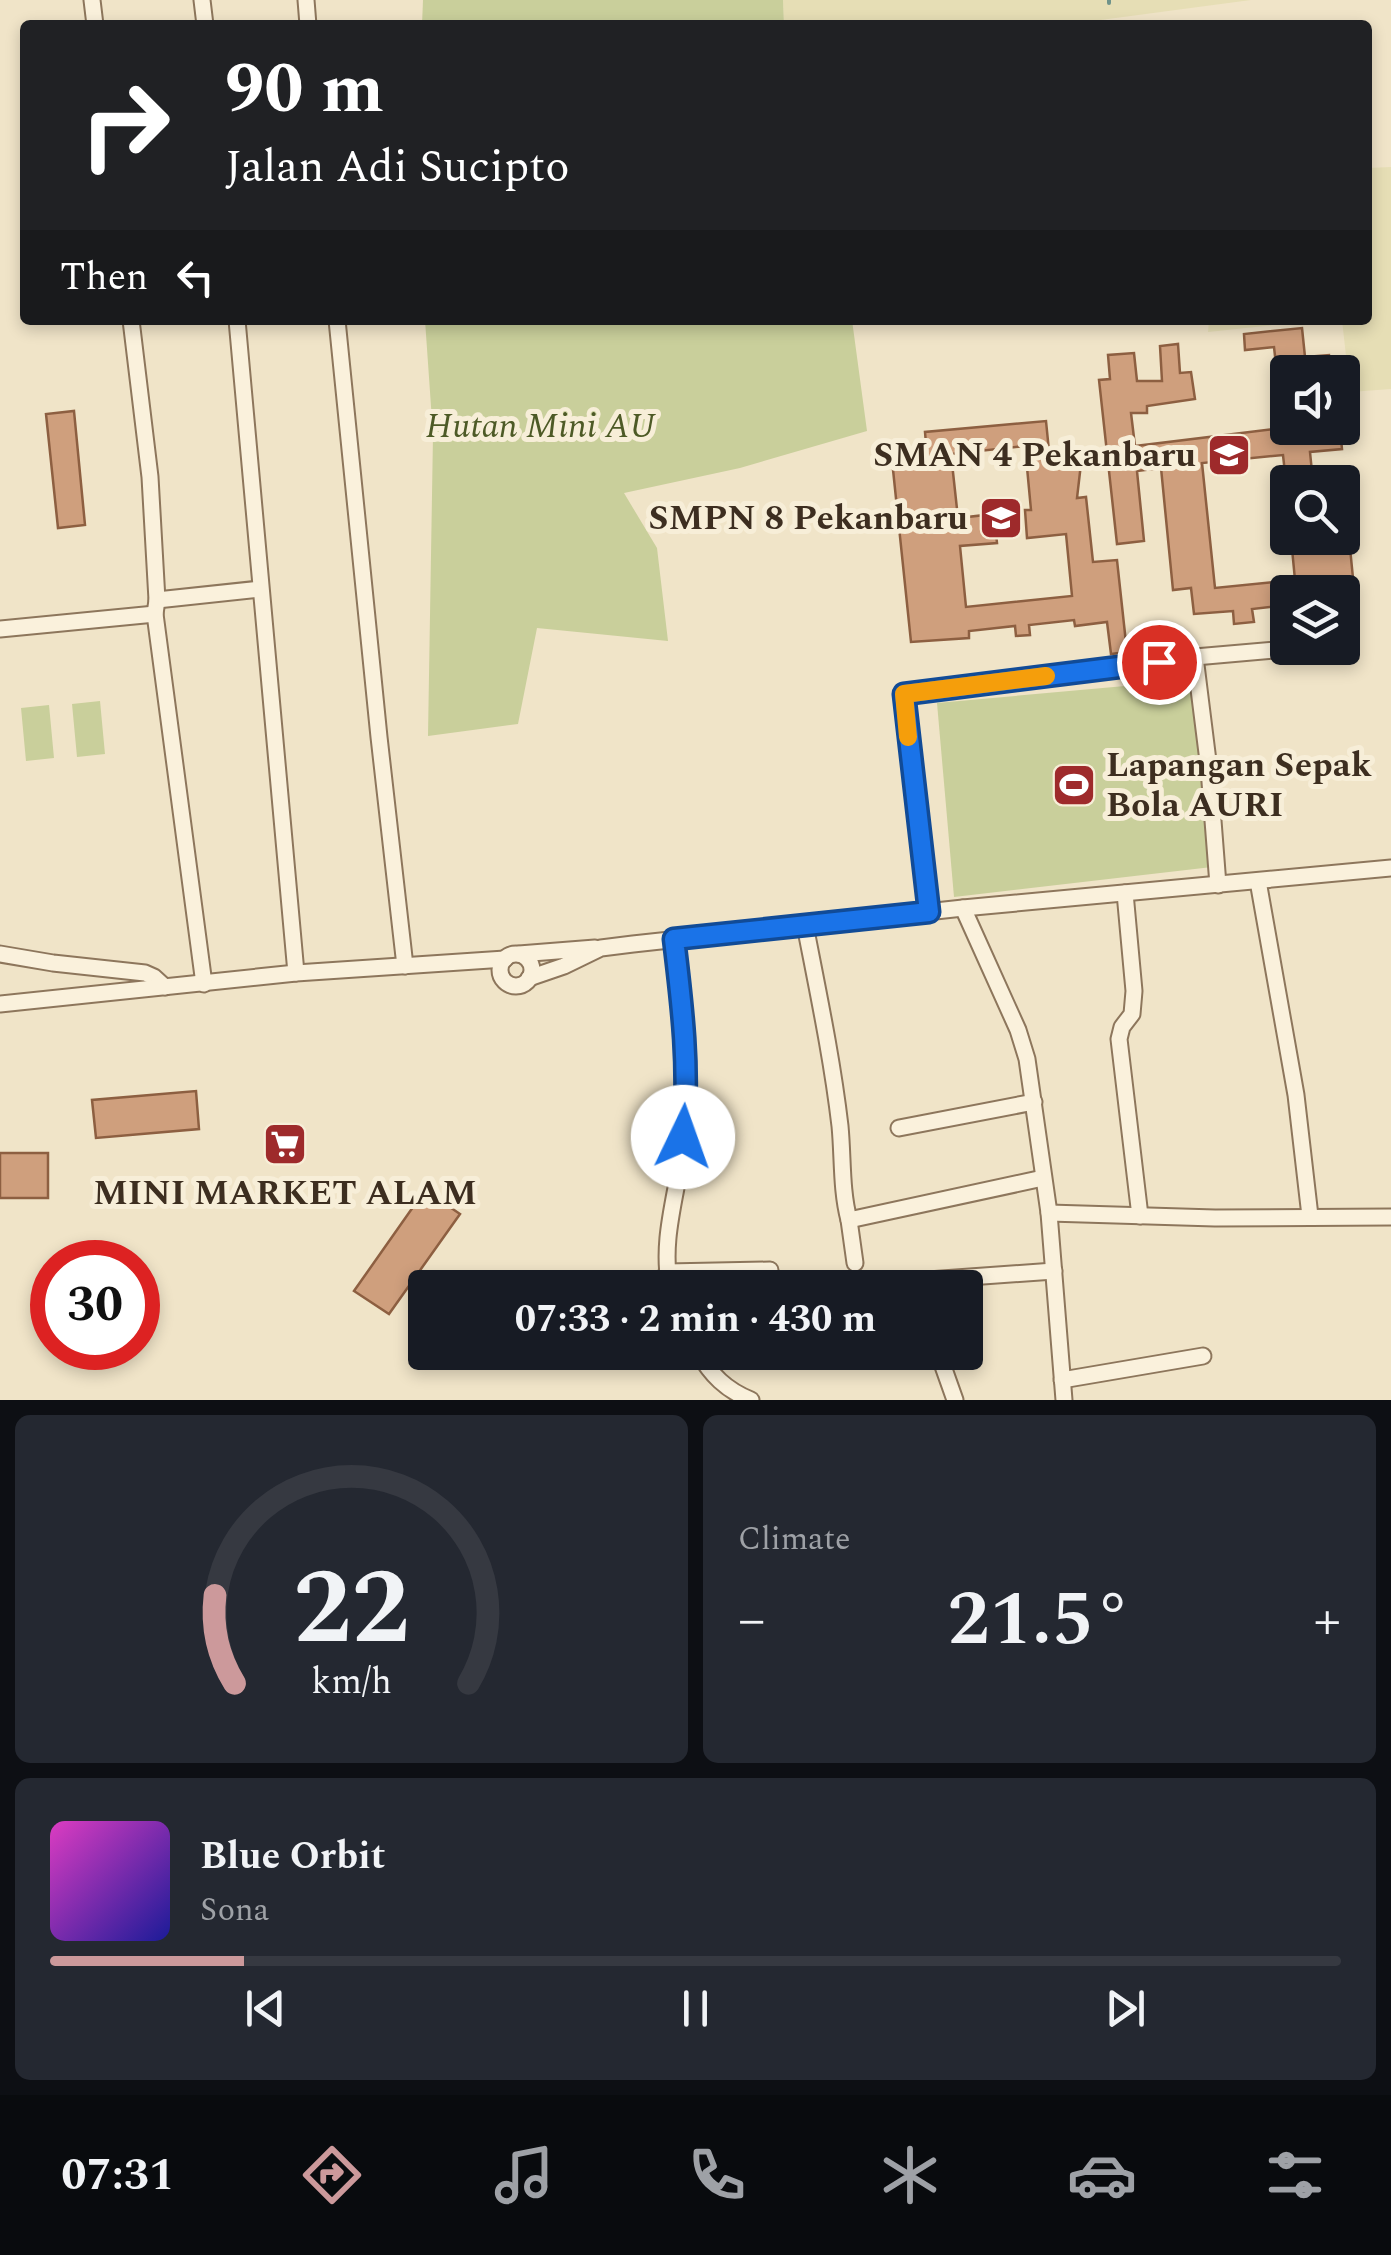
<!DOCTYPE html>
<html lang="en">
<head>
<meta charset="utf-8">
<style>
  :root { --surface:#171b24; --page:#242831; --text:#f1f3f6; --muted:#9ea1a6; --line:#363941; --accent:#cc999b }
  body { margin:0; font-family:Spectral,serif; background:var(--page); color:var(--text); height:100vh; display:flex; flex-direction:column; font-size:38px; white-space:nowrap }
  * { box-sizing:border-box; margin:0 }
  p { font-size:32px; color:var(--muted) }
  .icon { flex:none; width:55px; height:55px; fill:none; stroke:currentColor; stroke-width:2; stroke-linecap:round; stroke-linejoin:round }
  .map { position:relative; height:1400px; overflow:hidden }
  .sheet { display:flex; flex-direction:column; gap:15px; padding:15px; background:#0d0f14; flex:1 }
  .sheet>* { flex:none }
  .hud { position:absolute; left:20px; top:20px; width:1352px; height:305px; border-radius:10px; box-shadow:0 5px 15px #0003; background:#202124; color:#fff; overflow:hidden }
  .fabs { position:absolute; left:1270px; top:355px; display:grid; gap:20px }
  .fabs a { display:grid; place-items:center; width:90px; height:90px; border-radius:10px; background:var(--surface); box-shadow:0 5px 15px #0003; font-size:50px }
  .speed { position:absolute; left:30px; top:1240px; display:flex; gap:20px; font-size:50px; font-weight:700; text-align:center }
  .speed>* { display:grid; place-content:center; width:130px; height:130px; border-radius:50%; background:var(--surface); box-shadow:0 5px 15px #0003; line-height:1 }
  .speed .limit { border:15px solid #d22; background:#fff; color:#111 }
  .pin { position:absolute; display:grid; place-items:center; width:85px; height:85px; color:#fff; margin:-42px; border:5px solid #fff; border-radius:50%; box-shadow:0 2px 10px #0007 }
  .me { position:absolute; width:110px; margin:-55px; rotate:3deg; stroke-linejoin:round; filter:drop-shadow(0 0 8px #0008) }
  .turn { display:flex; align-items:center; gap:35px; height:210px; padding:0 40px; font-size:45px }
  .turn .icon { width:130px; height:130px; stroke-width:2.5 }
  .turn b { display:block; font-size:70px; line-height:85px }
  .then { display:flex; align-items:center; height:95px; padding:0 40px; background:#0003; gap:20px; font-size:38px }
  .big { font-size:75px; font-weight:700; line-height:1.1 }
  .sheet .widget { flex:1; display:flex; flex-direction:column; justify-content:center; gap:15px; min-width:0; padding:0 35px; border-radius:15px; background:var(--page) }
  .sheet .dial { align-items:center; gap:0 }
  .dial svg { height:260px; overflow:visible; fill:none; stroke:var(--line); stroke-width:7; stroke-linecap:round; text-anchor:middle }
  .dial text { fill:var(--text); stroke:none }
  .song { display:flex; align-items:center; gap:30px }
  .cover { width:120px; height:120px; border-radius:15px; background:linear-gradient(135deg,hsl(310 70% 55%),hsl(240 70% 35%)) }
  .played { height:10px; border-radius:5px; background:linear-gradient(90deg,var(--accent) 15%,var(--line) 15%) }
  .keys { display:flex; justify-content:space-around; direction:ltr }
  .heat { display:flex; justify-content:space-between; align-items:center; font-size:55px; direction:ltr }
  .sheet .tiles { flex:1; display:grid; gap:15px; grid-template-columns:1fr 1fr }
  .widget:last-child { grid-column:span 2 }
  .trip { position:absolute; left:408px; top:1270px; width:575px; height:100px; border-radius:10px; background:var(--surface); box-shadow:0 5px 15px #0003; font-weight:700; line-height:100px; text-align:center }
  .tabs { display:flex; height:160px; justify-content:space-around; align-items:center; background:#090b0e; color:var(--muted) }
  .tabs .icon { width:70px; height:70px }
  .tabs .active { color:var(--accent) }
  .tabs b { font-size:45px; color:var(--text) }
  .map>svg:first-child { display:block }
</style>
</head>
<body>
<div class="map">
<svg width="1391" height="1400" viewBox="0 0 1391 1400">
  <rect width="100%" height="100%" fill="#f0e4c8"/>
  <g fill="#e6deb5">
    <polygon points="783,0 1251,0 1063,25 784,25"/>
    <polygon points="1391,167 1391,389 1350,392 1342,320 1368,320 1368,168"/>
    <polygon points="1209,320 1320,320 1208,332"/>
  </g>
  <g fill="#c9cf9b">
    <polygon points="423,0 783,0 784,25 422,25"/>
    <polygon points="425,320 852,320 867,431 740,468 624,493 657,548 668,641 537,628 518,724 428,736 433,435"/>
    <polygon points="1192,680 1212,867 954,897 937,703"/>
    <polygon points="100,701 105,754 77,757 72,704"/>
    <polygon points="49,705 54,758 26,761 21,708"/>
  </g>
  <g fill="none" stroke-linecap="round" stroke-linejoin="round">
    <polyline stroke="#6f938a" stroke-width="4" points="1109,3 1109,0"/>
  </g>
  <g fill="#cf9f7d" stroke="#8d5f41" stroke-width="2.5" fill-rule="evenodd">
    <polygon points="1302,328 1305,357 1329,355 1331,372 1288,372 1288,399 1280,400 1274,347 1245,350 1244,334"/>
    <polygon points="1178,344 1180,373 1191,372 1195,399 1147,406 1147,413 1131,413 1135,446 1282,428 1340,428 1342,449 1310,452 1313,482 1286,482 1283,455 1202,463 1215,588 1295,580 1291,538 1349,538 1355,598 1342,599 1342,592 1288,592 1288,605 1252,609 1254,622 1234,624 1233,611 1194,614 1191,588 1173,590 1161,468 1137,471 1144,541 1117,544 1099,380 1110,379 1108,355 1134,353 1137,381 1162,381 1160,346"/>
    <polygon points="74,411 85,525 58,528 46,414"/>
    <path d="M1046 421 1049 451 1082 455 1077 498 1086 497 1093 562 1117 560 1127 652 1111 654 1107 622 1075 626 1074 620 1029 625 1030 635 1016 636 1015 626 969 631V638L911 642 892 460 927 456 925 432ZM1025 446 1031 510H1025L1027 538 1066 534 1072 596 966 607 960 546 997 543 994 514 958 518 951 454Z"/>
    <polygon points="196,1091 199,1129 96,1138 92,1100"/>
    <rect x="0" y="1153" width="48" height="45"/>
    <polygon points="425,1190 460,1214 389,1314 354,1291"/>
  </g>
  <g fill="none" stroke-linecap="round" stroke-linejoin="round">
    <g stroke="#8d765c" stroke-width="19">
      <g id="street">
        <polyline points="92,0 95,25"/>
        <polyline points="202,0 205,25"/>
        <polyline points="306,0 308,25"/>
        <polyline points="131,320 150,477 157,600 155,614 204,984"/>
        <polyline points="237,320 296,973"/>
        <polyline points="337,320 379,737 405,966"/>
        <polyline points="157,600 260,589"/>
        <polyline points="0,629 155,614"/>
        <polyline points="1195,657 1209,769 1218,885"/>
        <polyline points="1258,881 1296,1095 1310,1216"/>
        <polyline points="1125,893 1134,991 1132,1014 1122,1027 1119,1039 1140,1216"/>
        <polyline points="963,908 1018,1030 1027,1059 1049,1213 1064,1400"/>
        <polyline points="929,912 903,694 1195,657 1297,648"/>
        <path d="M805 925C818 992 832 1058 840 1126 843 1157 841 1190 849 1220L1043 1178"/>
        <polyline points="0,954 53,963 145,973 154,977 165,987"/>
        <polyline points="519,954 595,948"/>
        <circle cx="516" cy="970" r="16"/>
        <polyline points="529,978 564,966 601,948 633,944 963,908 1391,868"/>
        <polyline points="0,1004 296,973 505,959"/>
        <polyline points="899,1128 1034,1102"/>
        <polyline points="1049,1213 1215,1218 1391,1217"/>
        <polyline points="849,1220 855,1263"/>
        <polyline points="667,1272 770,1270"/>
        <polyline points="882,1281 914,1281 1054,1271"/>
        <path d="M670 1288C662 1248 672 1211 679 1172 683 1152 684 1130 686 1110 689 1053 681 996 674 939"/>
        <path d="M698 1352C711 1375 726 1390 751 1400"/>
        <polyline points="938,1352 955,1400"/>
        <polyline points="1062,1380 1203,1356"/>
      </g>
    </g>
    <use href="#street" stroke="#faf1dc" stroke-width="15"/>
  </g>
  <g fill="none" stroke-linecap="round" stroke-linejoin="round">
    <g stroke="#114b97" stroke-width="25">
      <path id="route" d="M683 1137C690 1070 682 1005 674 939L929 912 904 694 1159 662"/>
    </g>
    <use href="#route" stroke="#1a73e8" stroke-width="18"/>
    <polyline stroke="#f59e0b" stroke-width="18" points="908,737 904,694 1046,676"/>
  </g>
  <defs>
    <g id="school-square" transform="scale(2.25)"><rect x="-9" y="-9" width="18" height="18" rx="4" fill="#9e2a2b" stroke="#f7eed8"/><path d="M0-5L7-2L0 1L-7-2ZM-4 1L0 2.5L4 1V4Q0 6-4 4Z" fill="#fff"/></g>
    <g id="stadium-square" transform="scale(2.25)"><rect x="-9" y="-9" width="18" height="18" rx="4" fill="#9e2a2b" stroke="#f7eed8"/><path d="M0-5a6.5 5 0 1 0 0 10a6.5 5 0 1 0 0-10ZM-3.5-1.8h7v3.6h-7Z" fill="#fff"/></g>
    <g id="supermarket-square" transform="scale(2.25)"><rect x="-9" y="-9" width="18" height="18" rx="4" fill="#9e2a2b" stroke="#f7eed8"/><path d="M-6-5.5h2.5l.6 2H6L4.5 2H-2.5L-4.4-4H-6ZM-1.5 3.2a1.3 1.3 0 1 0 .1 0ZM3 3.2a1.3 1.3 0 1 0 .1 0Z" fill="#fff"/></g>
  </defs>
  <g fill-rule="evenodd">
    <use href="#school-square" x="1229" y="455"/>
    <use href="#school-square" x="1001" y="518"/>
    <use href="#stadium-square" x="1074" y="785"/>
    <use href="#supermarket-square" x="285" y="1144"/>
  </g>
  <g text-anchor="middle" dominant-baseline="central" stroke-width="10" stroke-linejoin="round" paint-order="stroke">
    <g font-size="35" font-style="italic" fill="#4d5a26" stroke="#f7eed8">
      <text x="541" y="426">Hutan Mini AU</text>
    </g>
    <g font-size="35" font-weight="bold" fill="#3d2e20" stroke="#f7eed8" text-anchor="end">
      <text x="1196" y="455">SMAN 4 Pekanbaru</text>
      <text x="968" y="518">SMPN 8 Pekanbaru</text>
      <text x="1106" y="765" text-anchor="start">Lapangan Sepak<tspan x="1106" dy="40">Bola AURI</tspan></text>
      <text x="285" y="1193" text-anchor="middle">MINI MARKET ALAM</text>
    </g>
  </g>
</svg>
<div class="fabs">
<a><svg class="icon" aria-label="sound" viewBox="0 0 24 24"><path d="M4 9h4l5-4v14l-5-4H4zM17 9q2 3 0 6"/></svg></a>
<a><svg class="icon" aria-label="search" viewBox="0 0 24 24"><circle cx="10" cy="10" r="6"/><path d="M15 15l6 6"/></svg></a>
<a><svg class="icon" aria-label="layers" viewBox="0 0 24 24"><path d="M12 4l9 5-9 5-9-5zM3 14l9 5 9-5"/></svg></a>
</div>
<div class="speed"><div class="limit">30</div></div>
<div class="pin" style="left:1159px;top:662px;background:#d93025"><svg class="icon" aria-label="arrive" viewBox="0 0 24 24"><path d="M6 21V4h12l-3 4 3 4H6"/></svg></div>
<svg class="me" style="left:683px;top:1137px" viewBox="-20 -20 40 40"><circle r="19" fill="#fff"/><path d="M0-13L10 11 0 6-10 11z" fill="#1a73e8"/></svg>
<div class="trip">07:33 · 2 min · 430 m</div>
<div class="hud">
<div class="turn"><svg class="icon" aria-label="right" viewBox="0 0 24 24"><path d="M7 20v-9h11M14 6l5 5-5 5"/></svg><div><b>90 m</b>Jalan Adi Sucipto</div></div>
<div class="then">Then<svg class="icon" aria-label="left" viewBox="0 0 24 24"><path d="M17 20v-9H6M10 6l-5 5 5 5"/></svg></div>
</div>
</div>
<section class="sheet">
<div class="tiles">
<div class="widget dial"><svg viewBox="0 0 100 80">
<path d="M14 69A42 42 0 1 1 86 69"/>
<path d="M14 69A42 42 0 0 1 8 42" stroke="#cc999b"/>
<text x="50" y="56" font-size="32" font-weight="700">22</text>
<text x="50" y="72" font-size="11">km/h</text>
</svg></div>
<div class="widget"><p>Climate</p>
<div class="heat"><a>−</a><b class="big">21.5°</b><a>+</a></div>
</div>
<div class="widget">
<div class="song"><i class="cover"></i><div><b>Blue Orbit</b><p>Sona</p></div></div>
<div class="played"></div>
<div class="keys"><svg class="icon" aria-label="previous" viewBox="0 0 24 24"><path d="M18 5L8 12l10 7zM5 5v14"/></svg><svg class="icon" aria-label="pause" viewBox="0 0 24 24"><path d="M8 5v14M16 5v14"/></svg><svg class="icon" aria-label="next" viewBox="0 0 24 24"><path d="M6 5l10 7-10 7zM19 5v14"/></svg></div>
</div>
</div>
</section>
<nav class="tabs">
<b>07:31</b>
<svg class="icon active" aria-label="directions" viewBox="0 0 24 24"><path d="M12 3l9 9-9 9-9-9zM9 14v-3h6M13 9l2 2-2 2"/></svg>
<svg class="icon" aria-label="music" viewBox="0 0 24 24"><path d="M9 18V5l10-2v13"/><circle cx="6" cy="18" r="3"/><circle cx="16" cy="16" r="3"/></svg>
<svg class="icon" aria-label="phone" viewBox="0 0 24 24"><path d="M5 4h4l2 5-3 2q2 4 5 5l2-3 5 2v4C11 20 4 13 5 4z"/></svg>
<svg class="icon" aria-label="climate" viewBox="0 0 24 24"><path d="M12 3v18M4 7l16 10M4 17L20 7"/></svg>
<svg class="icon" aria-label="car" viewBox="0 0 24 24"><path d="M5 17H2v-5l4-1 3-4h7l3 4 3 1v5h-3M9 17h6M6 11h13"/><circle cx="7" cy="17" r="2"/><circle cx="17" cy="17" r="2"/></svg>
<svg class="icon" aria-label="filters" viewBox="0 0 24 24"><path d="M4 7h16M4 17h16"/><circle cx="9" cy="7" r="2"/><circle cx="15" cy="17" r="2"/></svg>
</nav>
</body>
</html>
